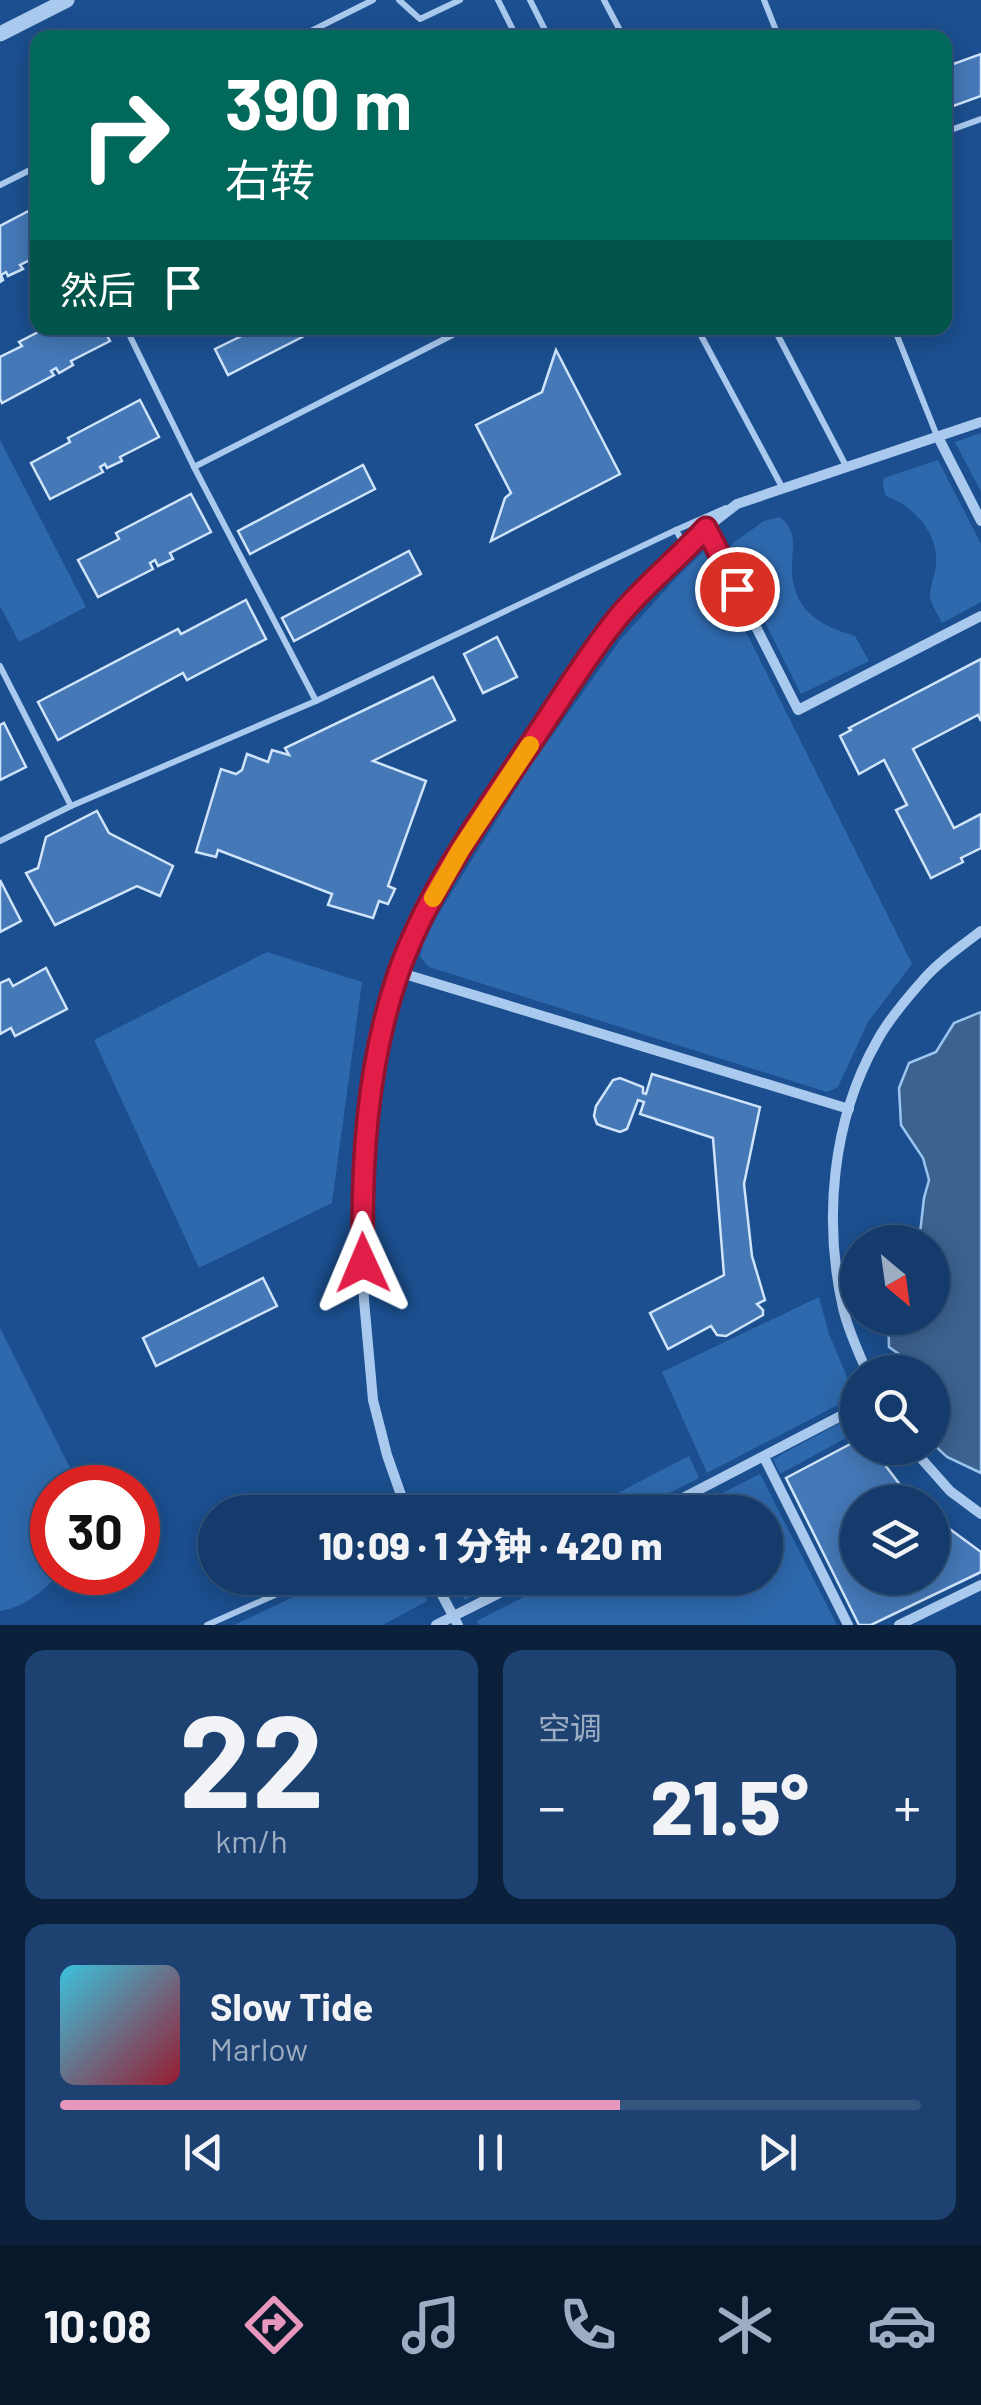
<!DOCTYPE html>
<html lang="zh">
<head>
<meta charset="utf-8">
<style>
  :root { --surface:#143b6b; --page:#1d4271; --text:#f1f3f6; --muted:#9dadc1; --line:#33557e; --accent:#e797bd }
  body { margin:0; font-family:Barlow,"Noto Sans SC",sans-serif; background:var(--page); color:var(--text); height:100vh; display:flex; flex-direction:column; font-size:38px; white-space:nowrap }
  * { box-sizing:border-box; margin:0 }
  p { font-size:32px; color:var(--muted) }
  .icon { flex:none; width:55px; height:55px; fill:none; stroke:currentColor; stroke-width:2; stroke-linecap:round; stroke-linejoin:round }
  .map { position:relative; height:1625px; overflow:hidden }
  .sheet { display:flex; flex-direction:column; gap:25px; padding:25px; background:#0b203b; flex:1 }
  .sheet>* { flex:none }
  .banner { position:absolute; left:30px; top:30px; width:922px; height:305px; border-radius:20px; box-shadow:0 5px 25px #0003,0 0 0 2px var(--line); background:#00695c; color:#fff; overflow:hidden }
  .needle { width:65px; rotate:151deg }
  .tools { position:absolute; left:840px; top:1225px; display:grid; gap:20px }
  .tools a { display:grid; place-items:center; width:110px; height:110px; border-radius:50%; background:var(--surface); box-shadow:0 5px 25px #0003,0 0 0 2px var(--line); font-size:50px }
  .speed { position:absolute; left:30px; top:1465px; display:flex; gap:20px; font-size:50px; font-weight:700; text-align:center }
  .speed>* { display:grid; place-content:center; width:130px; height:130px; border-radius:50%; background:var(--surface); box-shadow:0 5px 25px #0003,0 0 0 2px var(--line); line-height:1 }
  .speed .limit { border:15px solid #d22; background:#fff; color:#111 }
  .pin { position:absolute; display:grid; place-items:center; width:85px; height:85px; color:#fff; margin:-42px; border:5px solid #fff; border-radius:50%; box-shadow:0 2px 10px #0007 }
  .me { position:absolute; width:110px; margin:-55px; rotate:359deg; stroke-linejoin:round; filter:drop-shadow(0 0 8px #0008) }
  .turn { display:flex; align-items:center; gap:35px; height:210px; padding:0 30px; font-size:45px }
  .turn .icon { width:130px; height:130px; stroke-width:2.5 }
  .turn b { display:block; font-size:70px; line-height:85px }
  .then { display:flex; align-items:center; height:95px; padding:0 30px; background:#0003; gap:20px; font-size:38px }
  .big { font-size:75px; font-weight:800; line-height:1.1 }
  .sheet .card { flex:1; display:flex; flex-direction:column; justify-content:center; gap:15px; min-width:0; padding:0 35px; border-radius:20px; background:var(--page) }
  .sheet .dial { align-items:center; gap:0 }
  .dial b { font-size:130px; line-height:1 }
  .song { display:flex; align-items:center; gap:30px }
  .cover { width:120px; height:120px; border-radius:15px; background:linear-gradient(135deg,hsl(190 70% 55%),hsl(350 70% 35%)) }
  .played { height:10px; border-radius:5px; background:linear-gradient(90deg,var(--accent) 65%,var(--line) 65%) }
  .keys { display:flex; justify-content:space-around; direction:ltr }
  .heat { display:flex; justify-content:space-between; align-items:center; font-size:55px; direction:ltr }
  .sheet .tiles { flex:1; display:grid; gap:25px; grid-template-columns:1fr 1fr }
  .card:last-child { grid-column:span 2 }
  .trip { position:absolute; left:198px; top:1495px; width:585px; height:100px; border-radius:50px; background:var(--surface); box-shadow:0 5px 25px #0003,0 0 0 2px var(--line); font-weight:800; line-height:100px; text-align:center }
  .tabs { display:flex; height:160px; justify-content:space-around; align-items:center; background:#08182b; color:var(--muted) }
  .tabs .icon { width:70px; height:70px }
  .tabs .current { color:var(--accent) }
  .tabs b { font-size:45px; color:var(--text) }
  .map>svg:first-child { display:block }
</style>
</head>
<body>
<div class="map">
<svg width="981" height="1625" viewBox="0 0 981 1625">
  <rect width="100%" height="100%" fill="#1b4f8f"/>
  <g fill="#2e69ad">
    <polygon points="981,433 981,492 955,442"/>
    <polygon points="0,440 86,607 19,642 0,606"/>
    <path d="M938 460 981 544V602L942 623C938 614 929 602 930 594 931 583 936 573 936 562 938 533 913 505 886 496L883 486 884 478Z"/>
    <path d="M780 517C797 533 793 541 792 562 790 606 815 625 855 636L869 661 801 694 730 553 729 548 733 543 764 521Z"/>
    <polygon points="705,550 912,964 868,1022 838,1087 827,1092 429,967 420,957 423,944 437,916 529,768 620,640 678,576"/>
    <polygon points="267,952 362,982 332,1203 199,1268 94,1040"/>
    <polygon points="819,1297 829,1334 855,1396 707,1473 662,1372"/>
    <path d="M0 1328 73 1474 77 1487 52 1488V1572L60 1573C43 1591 25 1607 0 1611Z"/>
    <polygon points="857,1414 857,1432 780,1474 773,1459"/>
    <polygon points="689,1456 699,1478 632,1512 581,1512"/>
    <polygon points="760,1474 837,1625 479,1625 477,1621 560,1578 765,1578 765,1512 685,1512"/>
    <polygon points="334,1578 418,1578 427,1601 383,1625 234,1625"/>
    <polygon points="456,1578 507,1578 465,1600 454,1579"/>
  </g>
  <polygon fill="#3c6290" stroke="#9cc4f0" stroke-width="2.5" points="981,1012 981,1473 947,1457 933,1444 932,1372 919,1372 915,1365 889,1347 888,1318 932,1318 932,1242 919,1242 924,1198 929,1180 923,1158 901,1125 899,1088 909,1063 936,1052 954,1023"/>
  <g fill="#4478b7" stroke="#cfe3fa" stroke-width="2.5">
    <polygon points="981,54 981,96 945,109 945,67"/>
    <polygon points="38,206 38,256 20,265 23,269 8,276 6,272 1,275 3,280 0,282 0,226"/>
    <polygon points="46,328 103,328 110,341 71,361 73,365 59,373 56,368 51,371 54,375 2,403 0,399 0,357 22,346 19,342"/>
    <polygon points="258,328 320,328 228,375 215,349"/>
    <polygon points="556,350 620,474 491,541 505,498 511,493 476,425 542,392"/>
    <polygon points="140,400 159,437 120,457 122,461 107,468 105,464 100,467 103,472 50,499 31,463 70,442 68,438"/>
    <polygon points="363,465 375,489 250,554 238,531"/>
    <polygon points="191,494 211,532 170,553 173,559 158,566 155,560 150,563 153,569 98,597 78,560 119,539 116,533"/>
    <polygon points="409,551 421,574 294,641 282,618"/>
    <polygon points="246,600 266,639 187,680 183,673 58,740 38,702 178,629 181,634"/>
    <polygon points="497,637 517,677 483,693 464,654"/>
    <polygon points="981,659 981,721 978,715 913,749 954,828 981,814 981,848 961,858 963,862 931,878 896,810 907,805 884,760 859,774 840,736 851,730 849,728"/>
    <polygon points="433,677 455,720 373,761 426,781 388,886 395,889 388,904 379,901 373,918 328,905 332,894 218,850 216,857 196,852 221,769 236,774 242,770 247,754 268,762 272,750 289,755 285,748"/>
    <polygon points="4,723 26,767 0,780 0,725"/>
    <polygon points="97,811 109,833 173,866 160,896 137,886 55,925 26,873 38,868 46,837"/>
    <polygon points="0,880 21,921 0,932"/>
    <polygon points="46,968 67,1009 15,1036 11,1028 0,1034 0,983 9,979 13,986"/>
    <polygon points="652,1074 760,1107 744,1184 752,1256 765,1300 757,1304 763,1310 763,1315 726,1336 717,1335 711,1326 668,1349 650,1313 724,1275 713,1138 640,1114 644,1102 638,1100 627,1129 620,1132 602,1126 597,1124 594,1116 596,1106 613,1080 620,1078 643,1087 643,1093 646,1094"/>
    <polygon points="263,1278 277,1306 156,1366 143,1338"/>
    <polygon points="858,1440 858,1448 872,1448 901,1486 919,1502 858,1502 858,1578 932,1578 932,1516 981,1552 981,1572 871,1625 859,1625 786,1478"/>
  </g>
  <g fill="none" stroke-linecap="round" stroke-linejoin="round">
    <g stroke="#a9c9ee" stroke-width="6">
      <polyline points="399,0 420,19 460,0"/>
      <polyline points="498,0 517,38"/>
      <polyline points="530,0 549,38"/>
      <polyline points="604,0 624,38"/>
      <polyline points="764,0 779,38"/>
      <polyline points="297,38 373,0"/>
      <polyline points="945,132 981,119"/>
      <polyline points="0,185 38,166"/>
      <polyline points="126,328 194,467"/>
      <polyline points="697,328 782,487"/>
      <polyline points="774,328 846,466"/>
      <polyline points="894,328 937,436"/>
      <polyline points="676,530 687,550"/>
      <polyline points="0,666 71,806"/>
      <polyline points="316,701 194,467 466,328"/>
      <polyline points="0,841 71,806 316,701 676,530 726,508"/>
      <polyline points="207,1625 313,1578"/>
    </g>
    <g stroke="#a9c9ee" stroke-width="10">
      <polyline points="938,437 981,521"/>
      <polyline points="706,528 798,710 981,616"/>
      <polyline points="399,972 408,947 461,849 616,619 706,528 737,504 981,422"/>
      <path d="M867 1372C858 1351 848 1330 843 1308 823 1220 832 1120 877 1041 888 1020 907 998 923 980 939 961 962 946 981 931"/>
      <polyline points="912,1448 950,1491 981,1514"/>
      <polyline points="764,1457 848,1625"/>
      <polyline points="407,1512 387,1455 373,1400 364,1300 362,1190 367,1122 382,1033 398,972 849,1109"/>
      <polyline points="656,1512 858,1407"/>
      <polyline points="433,1578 458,1625"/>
      <polyline points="436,1625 529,1578"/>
      <polyline points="899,1625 981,1585"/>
    </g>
    <polyline stroke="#a9c9ee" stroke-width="15" points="0,34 67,0"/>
  </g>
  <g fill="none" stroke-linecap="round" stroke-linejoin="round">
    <g stroke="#92132f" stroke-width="25">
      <path id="route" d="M363 1263C361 1167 366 1069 397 977 425 894 480 819 529 746 557 705 584 660 615 621 642 587 677 560 706 528L737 589"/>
    </g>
    <use href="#route" stroke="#e11d48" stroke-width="18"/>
    <polyline stroke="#f59e0b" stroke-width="18" points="433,898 461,849 530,745"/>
  </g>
</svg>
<div class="tools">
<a><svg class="needle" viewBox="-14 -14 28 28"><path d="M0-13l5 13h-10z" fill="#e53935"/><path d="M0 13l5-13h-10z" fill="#9dadc1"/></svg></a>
<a><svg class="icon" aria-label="search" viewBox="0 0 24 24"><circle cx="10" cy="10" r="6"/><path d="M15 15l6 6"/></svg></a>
<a><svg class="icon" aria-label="layers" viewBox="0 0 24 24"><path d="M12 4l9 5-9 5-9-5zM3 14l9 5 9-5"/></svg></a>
</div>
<div class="speed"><div class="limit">30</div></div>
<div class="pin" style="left:737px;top:589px;background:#d93025"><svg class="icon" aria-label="arrive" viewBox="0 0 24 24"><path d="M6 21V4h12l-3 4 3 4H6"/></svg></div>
<svg class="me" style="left:363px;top:1263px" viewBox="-20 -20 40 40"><path d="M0-17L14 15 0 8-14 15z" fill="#e11d48" stroke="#fff" stroke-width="4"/></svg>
<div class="trip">10:09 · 1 分钟 · 420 m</div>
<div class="banner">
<div class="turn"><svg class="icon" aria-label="right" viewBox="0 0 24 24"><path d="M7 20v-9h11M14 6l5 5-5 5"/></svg><div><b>390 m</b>右转</div></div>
<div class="then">然后<svg class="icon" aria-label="arrive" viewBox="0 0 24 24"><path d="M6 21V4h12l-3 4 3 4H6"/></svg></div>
</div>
</div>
<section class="sheet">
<div class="tiles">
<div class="card dial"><b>22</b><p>km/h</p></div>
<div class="card"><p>空调</p>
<div class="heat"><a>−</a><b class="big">21.5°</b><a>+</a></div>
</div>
<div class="card">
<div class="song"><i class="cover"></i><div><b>Slow Tide</b><p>Marlow</p></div></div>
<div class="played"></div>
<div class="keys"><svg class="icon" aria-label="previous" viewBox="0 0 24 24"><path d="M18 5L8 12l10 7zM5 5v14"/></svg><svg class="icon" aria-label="pause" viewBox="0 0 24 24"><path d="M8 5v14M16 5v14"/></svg><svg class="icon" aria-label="next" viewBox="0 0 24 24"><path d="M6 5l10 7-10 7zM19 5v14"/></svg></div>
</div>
</div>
</section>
<nav class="tabs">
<b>10:08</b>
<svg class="icon current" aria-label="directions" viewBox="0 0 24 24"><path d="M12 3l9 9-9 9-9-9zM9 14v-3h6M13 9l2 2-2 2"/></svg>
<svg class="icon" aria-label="music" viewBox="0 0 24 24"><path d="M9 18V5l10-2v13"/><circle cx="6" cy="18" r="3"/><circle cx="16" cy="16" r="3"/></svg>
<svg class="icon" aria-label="phone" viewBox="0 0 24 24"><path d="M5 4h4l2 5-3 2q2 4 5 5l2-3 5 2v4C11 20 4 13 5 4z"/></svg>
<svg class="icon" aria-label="climate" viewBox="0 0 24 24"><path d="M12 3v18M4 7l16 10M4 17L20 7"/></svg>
<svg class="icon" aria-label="car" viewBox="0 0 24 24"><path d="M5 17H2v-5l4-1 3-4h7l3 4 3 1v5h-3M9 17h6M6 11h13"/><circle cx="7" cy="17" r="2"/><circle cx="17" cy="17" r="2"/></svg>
</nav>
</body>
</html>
